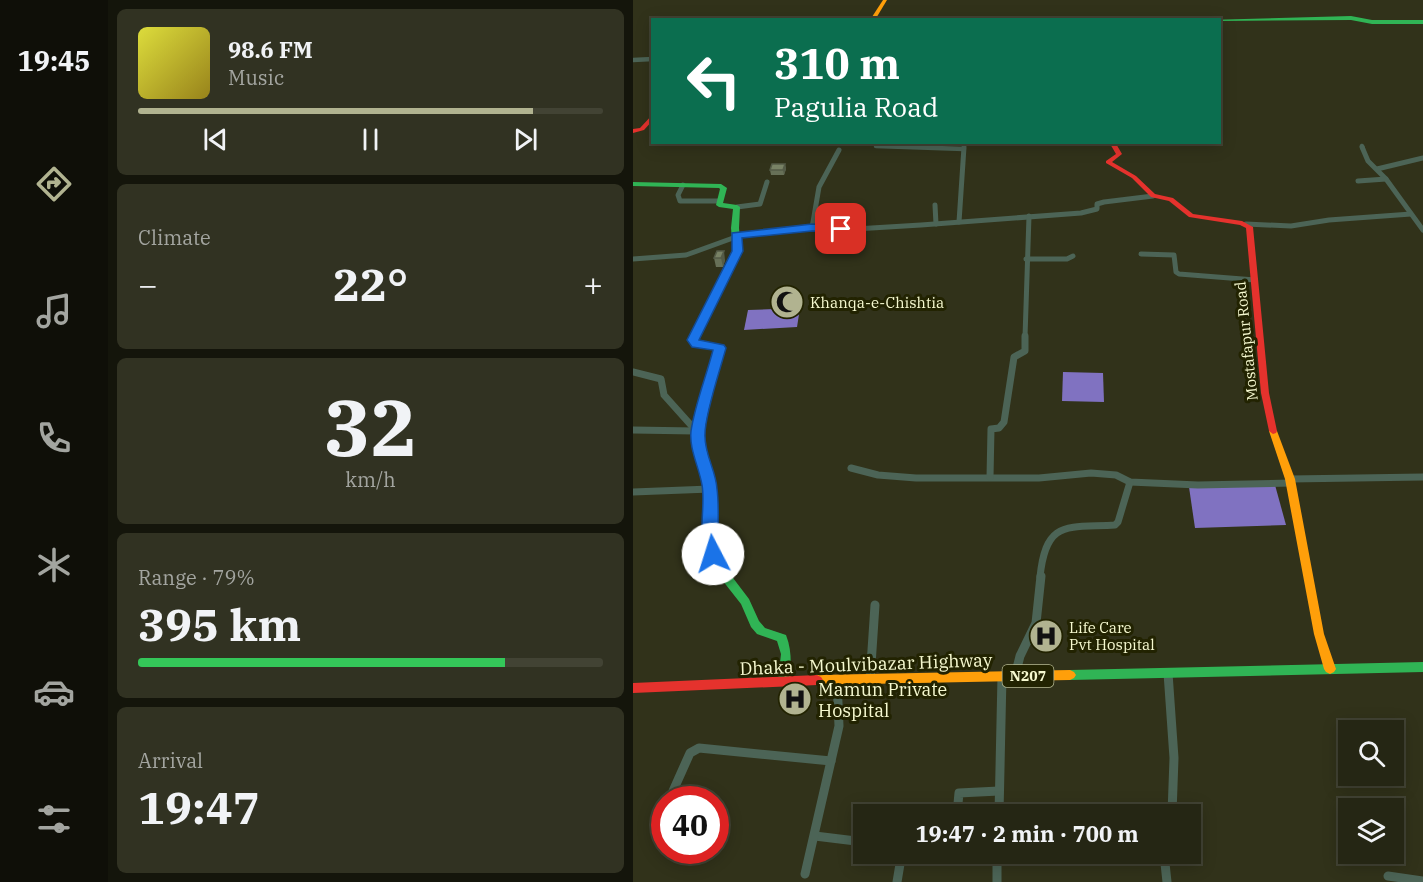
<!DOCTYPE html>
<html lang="en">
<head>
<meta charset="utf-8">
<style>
  :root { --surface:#252614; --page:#313222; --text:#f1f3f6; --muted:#a3a5a0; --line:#424334; --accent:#b1b390 }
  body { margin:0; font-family:"IBM Plex Serif",serif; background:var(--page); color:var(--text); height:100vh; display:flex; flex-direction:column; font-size:22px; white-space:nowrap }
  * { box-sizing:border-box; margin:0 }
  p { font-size:20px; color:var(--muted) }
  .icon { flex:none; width:33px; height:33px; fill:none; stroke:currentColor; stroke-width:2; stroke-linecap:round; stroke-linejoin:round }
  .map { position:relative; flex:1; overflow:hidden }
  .panel { display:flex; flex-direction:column; gap:9px; padding:9px; background:#14150b; width:525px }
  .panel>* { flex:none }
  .guide { position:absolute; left:18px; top:18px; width:570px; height:126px; border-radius:0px; box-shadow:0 3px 15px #0003,0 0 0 2px var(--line); background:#0b6e4f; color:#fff; overflow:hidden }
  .controls { position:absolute; left:705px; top:720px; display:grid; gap:12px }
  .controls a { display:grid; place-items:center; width:66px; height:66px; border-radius:0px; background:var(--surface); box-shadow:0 3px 15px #0003,0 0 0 2px var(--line); font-size:30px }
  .speed { position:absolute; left:18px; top:786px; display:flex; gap:12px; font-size:30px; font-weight:700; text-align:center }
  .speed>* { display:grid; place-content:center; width:78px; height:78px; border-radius:50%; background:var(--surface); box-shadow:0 3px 15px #0003,0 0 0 2px var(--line); line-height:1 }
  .speed .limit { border:9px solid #d22; background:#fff; color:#111 }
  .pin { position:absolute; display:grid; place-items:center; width:51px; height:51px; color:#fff; margin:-26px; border-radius:12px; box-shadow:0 3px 9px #0006 }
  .me { position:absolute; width:66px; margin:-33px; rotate:355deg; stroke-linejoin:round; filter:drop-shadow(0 0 4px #0008) }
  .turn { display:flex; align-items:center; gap:21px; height:126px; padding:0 24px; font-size:27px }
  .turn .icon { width:78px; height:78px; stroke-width:2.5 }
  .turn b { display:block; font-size:42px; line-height:51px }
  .big { font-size:45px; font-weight:700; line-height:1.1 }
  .panel .tile { flex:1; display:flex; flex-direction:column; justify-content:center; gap:9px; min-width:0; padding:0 21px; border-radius:9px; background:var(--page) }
  .panel .dial { align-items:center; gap:0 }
  .dial b { font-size:78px; line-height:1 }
  .song { display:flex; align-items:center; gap:18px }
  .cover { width:72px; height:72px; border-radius:9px; background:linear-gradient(135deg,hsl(60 70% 55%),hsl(50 70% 35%)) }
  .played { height:6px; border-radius:3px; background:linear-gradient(90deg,var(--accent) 85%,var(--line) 85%) }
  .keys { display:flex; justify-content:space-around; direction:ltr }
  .heat { display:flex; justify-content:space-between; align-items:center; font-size:33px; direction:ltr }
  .charge { height:9px; border-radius:4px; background:linear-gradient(90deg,#34c759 79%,var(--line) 0) }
  .trip { position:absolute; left:220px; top:804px; width:348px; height:60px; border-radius:0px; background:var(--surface); box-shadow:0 3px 15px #0003,0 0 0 2px var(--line); font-weight:700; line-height:60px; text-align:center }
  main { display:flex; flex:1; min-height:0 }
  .dock { display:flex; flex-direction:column; width:108px; justify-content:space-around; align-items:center; background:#0f0f08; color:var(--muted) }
  .dock .icon { width:42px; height:42px }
  .dock .selected { color:var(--accent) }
  .dock b { font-size:27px; color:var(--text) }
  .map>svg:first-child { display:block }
</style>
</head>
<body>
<main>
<nav class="dock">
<b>19:45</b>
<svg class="icon selected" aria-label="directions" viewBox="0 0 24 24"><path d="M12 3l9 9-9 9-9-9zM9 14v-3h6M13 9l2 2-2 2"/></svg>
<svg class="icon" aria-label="music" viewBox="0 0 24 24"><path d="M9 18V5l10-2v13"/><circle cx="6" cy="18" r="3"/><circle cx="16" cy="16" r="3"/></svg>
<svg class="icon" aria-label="phone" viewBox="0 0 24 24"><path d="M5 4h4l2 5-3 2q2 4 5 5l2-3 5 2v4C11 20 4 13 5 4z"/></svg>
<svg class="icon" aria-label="climate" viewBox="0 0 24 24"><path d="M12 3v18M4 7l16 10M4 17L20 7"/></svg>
<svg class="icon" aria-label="car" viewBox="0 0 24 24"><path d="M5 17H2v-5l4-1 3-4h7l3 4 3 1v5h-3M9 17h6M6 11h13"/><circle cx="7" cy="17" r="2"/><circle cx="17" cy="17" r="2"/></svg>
<svg class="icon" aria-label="filters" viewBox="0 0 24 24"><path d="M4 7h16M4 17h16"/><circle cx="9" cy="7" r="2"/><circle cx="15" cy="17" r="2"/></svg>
</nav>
<section class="panel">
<div class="tile">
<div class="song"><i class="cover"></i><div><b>98.6 FM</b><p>Music</p></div></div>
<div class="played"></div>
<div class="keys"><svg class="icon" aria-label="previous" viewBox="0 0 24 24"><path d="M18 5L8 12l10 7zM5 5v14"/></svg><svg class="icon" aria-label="pause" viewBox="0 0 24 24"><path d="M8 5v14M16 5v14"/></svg><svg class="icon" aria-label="next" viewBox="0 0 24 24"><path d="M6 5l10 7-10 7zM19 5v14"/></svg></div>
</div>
<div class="tile"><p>Climate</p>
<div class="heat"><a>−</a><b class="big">22°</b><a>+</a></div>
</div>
<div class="tile dial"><b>32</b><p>km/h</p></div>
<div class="tile"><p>Range · 79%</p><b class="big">395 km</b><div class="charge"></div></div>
<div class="tile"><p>Arrival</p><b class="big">19:47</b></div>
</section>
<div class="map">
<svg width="790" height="882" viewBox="0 0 790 882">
  <rect width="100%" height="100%" fill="#31321a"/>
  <g fill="#8072c1">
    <polygon points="167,308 164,327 111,330 115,310"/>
    <polygon points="430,372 470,373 471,402 429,401"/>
    <polygon points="642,485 653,525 562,528 556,487"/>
  </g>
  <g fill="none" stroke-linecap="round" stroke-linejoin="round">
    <g stroke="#4c6456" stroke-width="4.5">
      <polyline points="0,60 20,59"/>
      <polyline points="243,146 331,149"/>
      <polyline points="729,146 730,149"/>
    </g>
    <g stroke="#4c6456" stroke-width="5">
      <polyline points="729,147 735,161 753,179 790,230"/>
      <polyline points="744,169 790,158"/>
      <polyline points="725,181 753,179"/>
      <polyline points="50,185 45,195 47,201 86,201"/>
      <polyline points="302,205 303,224"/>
      <polyline points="104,207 127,204 134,182"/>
      <polyline points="326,222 331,147"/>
      <polyline points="613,224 658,226 696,220 778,214"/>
      <polyline points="179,228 186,187 206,150"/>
      <polyline points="508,254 541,255 543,272 546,274 622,280"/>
      <polyline points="0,259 53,255 111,234 179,228 222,229 288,225 448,213 464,209 464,204 471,202 520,196"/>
      <polyline points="393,259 434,259 440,256"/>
      <polyline points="392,337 396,216"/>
    </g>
    <g stroke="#4c6456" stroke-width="7">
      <polyline points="0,372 28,379 31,395 65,433"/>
      <polyline points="0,430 62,431"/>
      <polyline points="218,468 245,475 283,478 406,478 458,473 483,475 497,482 565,485 658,483"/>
      <polyline points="357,477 358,429 366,428 371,422 381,357 392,351 392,336"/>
      <polyline points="657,479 790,477"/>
      <polyline points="0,492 77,489"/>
      <path d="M407 577C413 519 434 528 482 525L485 522 497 482"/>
    </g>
    <g stroke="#4c6456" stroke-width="9">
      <polyline points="535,673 541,758 539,814"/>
      <polyline points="382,676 387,656 403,623 408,576"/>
      <polyline points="237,680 242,605"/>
      <polyline points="36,800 57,753 66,748 198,761"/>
      <polyline points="324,814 326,793 366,791"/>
      <polyline points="366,814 369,676"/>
      <polyline points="24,827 32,810"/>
      <polyline points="182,836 231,842"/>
      <polyline points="364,854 364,882"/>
      <polyline points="531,854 534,882"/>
      <polyline points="172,874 206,726 204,681"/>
      <polyline points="755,876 790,881"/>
      <polyline points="264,882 268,858 266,854"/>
    </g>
    <g fill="#30b455" fill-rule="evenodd">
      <polygon points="718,16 739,20 790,20 790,24 739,24 718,20 586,21 586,20 574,20"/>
      <path d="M0 182 88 184 94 188 90 203 104 205 107 207 106 228 108 251 64 340 66 342 87 346 91 348 69 433 71 450 78 467 82 489V537L85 554 94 570 116 599 126 621 132 628 153 635C159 650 158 665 157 681L155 684 151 686 147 684 145 681 148 654 144 641 124 634 118 627 108 604 86 576 75 554 72 537V489L68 467 61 450V433L82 350 60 346 56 340 100 251 98 228 100 209 86 207 83 205 87 189 86 188 0 186Z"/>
      <polygon points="790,662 790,672 437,680 433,678 431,675 433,672 437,670"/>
    </g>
    <g fill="#ff9f0a" fill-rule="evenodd">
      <polygon points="250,0 254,0 242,20 237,20"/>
      <polygon points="640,428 644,431 662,479 691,634 703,669 701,672 697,674 693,672 691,669 681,634 652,479 636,431"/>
      <polygon points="437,670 441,672 443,675 441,678 437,680 184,685 180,683 178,680 180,677 184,675"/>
    </g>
    <g fill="#e5322d" fill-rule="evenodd">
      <polygon points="20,114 20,120 11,130 0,133 0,129 7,128"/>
      <polygon points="476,142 482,142 489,154 479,162 503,176 522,194 540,198 560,214 609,221 620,227 636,393 644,431 643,433 640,434 636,431 628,393 613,228 607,225 556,217 536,201 518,197 499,178 473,163 473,161 483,154"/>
      <polygon points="184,675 188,677 190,680 188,683 184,685 0,693 0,683"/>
    </g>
  </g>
  <g fill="#677057">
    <polygon points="152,164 153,169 151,175 138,175 137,170"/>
    <polygon points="84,251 92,260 90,267 83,267 81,258"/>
  </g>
  <g fill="#545b47">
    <polygon points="152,164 153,169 151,175 150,170"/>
    <polygon points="91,251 92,260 90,267 88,258"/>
  </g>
  <g fill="#788265" stroke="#545b47" stroke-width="1.5">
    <polygon points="139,164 152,164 150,170 137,170"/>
    <polygon points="84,251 91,251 88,258 81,258"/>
  </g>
  <path fill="#1a73e8" stroke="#114b97" stroke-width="1.5" d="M179 224 208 226 214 229 208 232 179 231 109 238 110 251 66 340 91 345 93 348C87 370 72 414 72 434 71 454 83 470 84 489 87 511 83 532 88 554L85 558H75C63 537 73 508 69 485 66 467 56 449 58 431 62 404 73 377 80 350L59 347 54 340 99 251V233Z"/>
  <defs>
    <g id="mosque-disc" transform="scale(1.725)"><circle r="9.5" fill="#b1b390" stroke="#222301"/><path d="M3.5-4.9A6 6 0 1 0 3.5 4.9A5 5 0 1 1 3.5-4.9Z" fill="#111"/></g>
    <g id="hospital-disc" transform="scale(1.725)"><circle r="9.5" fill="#b1b390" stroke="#222301"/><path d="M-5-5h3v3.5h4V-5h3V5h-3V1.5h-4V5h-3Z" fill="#111"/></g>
  </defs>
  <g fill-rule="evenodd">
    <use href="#mosque-disc" x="154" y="302"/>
    <use href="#hospital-disc" x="413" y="636"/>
    <use href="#hospital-disc" x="162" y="699"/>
  </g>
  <g text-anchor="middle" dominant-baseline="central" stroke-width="6" stroke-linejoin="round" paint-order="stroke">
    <rect fill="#222301" stroke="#b6b992" stroke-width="1.5" x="369.5" y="665" width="51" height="22" rx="4.5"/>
    <g font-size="14" font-weight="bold" fill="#f6f9d0">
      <text x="395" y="676">N207</text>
    </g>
    <g font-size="15" fill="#f6f9d0" stroke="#222301" text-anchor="start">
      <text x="177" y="302">Khanqa-e-Chishtia</text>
      <text x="436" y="627">Life Care<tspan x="436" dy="17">Pvt Hospital</tspan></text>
    </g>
    <g font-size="15" fill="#f6f9d0" stroke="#222301">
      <text transform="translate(613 341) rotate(-96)">Mostafapur Road</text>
    </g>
    <g font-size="18" fill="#f6f9d0" stroke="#222301">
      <text transform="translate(233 664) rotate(-2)">Dhaka - Moulvibazar Highway</text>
    </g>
    <g font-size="18" fill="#f6f9d0" stroke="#222301" text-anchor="start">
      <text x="185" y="689">Mamun Private<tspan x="185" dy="21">Hospital</tspan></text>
    </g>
  </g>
</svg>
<div class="controls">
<a><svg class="icon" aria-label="search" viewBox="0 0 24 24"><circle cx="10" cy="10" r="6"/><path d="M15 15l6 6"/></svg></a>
<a><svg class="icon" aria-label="layers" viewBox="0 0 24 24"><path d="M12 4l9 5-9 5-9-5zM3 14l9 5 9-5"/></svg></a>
</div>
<div class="speed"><div class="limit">40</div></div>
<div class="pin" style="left:208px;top:229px;background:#d93025"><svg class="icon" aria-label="arrive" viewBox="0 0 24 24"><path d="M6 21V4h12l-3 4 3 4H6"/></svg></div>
<svg class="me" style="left:80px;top:554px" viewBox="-20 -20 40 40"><circle r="19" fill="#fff"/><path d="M0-13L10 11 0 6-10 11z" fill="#1a73e8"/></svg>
<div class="trip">19:47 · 2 min · 700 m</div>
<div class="guide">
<div class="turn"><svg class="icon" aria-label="left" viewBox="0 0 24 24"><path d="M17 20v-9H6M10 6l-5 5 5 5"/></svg><div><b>310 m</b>Pagulia Road</div></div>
</div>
</div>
</main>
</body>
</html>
